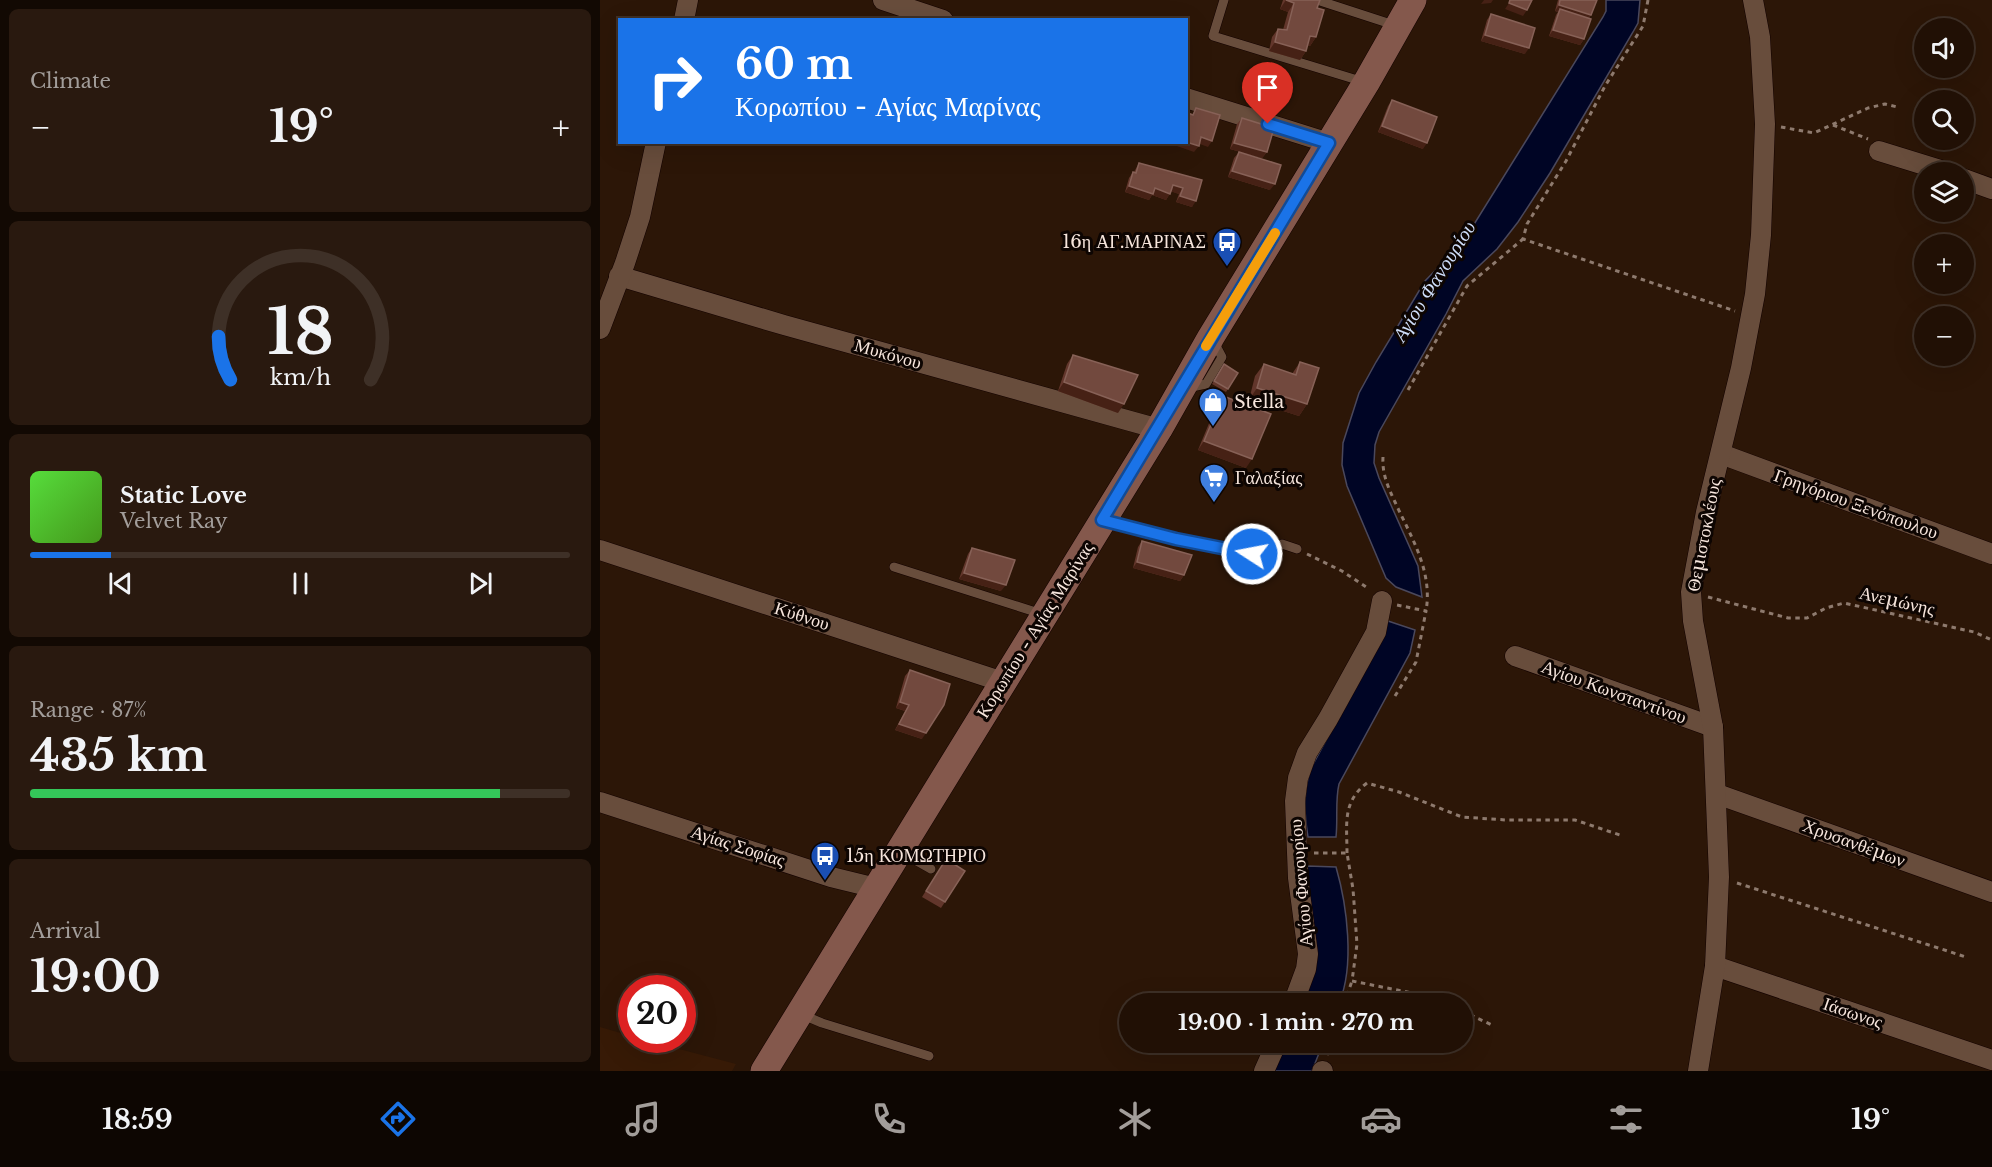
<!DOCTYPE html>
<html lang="en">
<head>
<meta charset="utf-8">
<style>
  :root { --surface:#211005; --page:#29190f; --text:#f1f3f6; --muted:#a29d9a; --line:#3e3027; --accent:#1a73e8 }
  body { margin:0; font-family:"Libre Baskerville",serif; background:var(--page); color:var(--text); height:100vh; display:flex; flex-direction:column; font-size:22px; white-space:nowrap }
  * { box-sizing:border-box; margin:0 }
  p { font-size:20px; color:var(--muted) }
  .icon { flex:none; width:33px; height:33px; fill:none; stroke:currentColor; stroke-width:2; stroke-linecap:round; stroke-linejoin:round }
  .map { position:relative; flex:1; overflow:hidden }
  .sheet { display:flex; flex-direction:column; gap:9px; padding:9px; background:#120903; width:600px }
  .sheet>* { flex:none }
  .banner { position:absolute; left:18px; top:18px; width:570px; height:126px; border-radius:0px; box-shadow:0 6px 24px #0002,0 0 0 2px var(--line); background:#1a73e8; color:#fff; overflow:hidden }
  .controls { position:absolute; left:1314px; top:18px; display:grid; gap:12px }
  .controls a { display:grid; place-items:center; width:60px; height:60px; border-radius:50%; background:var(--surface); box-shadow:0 6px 24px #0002,0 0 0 2px var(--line); font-size:30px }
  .speed { position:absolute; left:18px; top:975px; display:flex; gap:12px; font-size:30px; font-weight:700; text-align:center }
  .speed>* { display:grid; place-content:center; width:78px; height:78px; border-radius:50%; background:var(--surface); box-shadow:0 6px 24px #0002,0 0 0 2px var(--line); line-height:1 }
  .speed .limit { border:9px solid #d22; background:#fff; color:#111 }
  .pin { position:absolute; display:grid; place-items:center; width:51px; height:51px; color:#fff; margin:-62px -26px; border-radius:50% 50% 50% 0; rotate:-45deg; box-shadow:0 0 6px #0007 }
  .pin .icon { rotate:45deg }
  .me { position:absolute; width:66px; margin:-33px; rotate:281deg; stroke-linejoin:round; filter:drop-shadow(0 0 4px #0008) }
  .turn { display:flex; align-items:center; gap:21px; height:126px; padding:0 18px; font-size:27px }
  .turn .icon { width:78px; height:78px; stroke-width:2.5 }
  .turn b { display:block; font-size:42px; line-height:51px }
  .big { font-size:45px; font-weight:700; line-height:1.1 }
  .sheet .widget { flex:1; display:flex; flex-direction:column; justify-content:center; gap:9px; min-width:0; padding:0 21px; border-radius:9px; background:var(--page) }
  .sheet .dial { align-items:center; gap:0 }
  .dial svg { height:156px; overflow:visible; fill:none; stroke:var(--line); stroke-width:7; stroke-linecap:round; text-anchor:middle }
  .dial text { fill:var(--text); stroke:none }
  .song { display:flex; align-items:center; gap:18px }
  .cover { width:72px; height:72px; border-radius:9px; background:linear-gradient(135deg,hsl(110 70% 55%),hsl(100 70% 35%)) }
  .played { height:6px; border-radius:3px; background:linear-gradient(90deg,var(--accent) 15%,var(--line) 15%) }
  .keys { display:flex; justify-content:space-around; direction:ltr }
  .heat { display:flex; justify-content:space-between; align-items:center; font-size:33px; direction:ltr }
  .charge { height:9px; border-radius:4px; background:linear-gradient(90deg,#34c759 87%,var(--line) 0) }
  .trip { position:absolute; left:519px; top:993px; width:354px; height:60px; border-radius:30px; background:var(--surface); box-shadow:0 6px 24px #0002,0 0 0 2px var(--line); font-weight:700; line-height:60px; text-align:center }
  .dock { display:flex; height:96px; justify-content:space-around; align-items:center; background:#0d0602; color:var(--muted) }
  .dock .icon { width:42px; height:42px }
  .dock .selected { color:var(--accent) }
  .dock b { font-size:27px; color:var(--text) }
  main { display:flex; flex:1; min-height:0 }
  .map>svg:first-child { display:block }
</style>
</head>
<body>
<main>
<section class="sheet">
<div class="widget"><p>Climate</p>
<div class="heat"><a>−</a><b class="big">19°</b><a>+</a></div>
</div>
<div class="widget dial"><svg viewBox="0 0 100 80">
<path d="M14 69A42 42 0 1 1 86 69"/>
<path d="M14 69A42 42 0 0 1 8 47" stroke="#1a73e8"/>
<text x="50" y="56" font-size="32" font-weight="700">18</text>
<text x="50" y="72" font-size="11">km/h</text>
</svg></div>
<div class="widget">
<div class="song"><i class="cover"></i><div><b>Static Love</b><p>Velvet Ray</p></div></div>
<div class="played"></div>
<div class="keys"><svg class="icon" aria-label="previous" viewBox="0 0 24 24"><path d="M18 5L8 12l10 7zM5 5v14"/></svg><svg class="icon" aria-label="pause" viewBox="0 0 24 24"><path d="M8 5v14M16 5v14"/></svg><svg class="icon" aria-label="next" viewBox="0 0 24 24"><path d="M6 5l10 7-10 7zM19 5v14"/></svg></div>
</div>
<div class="widget"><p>Range · 87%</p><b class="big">435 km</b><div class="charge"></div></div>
<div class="widget"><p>Arrival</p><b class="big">19:00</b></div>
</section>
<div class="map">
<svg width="1392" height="1071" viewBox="0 0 1392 1071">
  <rect width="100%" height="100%" fill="#2c1607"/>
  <polygon fill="#371a06" points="0,1027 31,1036 32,1040 45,1040 136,1064 132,1071 0,1071"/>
  <g fill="#000525" stroke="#4a485c" stroke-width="1.5">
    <polygon points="1006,0 1040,0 1038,23 1033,32 950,173 918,222 897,249 863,281 846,314 779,432 775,445 774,463 779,478 818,566 822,597 796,587 786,578 747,486 742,465 743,443 759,393 776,362 825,281 863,242 1003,17 1006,11"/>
    <path d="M788 621 815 630 810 653 739 784C735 801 738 819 736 837H708C704 813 703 791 711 768L779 643Z"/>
    <path d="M707 866 736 867C747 905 755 966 739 1003L701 1004Z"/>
    <polygon points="684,1043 723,1043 712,1071 672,1071"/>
  </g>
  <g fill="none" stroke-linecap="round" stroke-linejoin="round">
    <g stroke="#130200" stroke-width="10">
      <g id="lane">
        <polyline points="624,0 613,36 764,82"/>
        <polyline points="717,0 797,26"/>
        <polyline points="587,388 606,384 622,357 613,340"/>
        <polyline points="505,521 576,539 652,554 682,544 697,549"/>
        <polyline points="294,567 442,614"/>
        <polyline points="301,852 331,869"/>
        <polyline points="201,1014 222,1023 329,1056"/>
      </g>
    </g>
    <g stroke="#130200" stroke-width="21">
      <g id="street">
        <polyline points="283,0 343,20"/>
        <polyline points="84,20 88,0"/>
        <polyline points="586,98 729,143"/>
        <polyline points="1279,151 1347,172"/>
        <polyline points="1364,179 1392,189"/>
        <polyline points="19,276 184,325 559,429"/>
        <polyline points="0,329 25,263 40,217 56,142"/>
        <polyline points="1121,454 1392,554"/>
        <polyline points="0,550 403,682"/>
        <polyline points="915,656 1113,727"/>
        <polyline points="1117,794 1392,892"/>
        <polyline points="0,802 231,877 276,888"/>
        <polyline points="1115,966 1392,1060"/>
        <polyline points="693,1004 706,969 708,954 698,878 695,801 698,778 707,753 728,719 776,632 782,601"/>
        <polyline points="664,1071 677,1042"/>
        <polyline points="722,1071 723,1071"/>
        <polyline points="1098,1071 1115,966 1119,877 1113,727 1093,621 1091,592 1106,512 1141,368 1155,294 1161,235 1165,124 1160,37 1153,0"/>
      </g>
    </g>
    <g stroke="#130200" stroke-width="28">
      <polyline id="secondary" points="164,1071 559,429 611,337 766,83 813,0"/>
    </g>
    <g stroke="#8e7a6e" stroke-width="3" stroke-dasharray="4.5 4.5" stroke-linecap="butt">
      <polyline points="1048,0 1043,26 1005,86 966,161 927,224 923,239 1135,311"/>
      <polyline points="1233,125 1268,139"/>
      <polyline points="1181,127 1214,133 1268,108 1285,104 1297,107"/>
      <polyline points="808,390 867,286 923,239"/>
      <path d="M783 457C782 474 788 487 795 502 811 537 833 571 826 611"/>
      <polyline points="707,554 742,571 769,589"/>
      <polyline points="1108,597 1188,618 1207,618 1226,608 1244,603 1374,632 1392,640"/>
      <polyline points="795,696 816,662 826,611 797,605"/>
      <polyline points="714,853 747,853 753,889 757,944 752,981 827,996 845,1004"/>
      <path d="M747 853C747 824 742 802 767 783L799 792 862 817 906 820H975L1020 835"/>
      <polyline points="1137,883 1366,957"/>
      <polyline points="744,1004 752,981"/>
      <polyline points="862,1011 894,1026"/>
      <polyline points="727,1055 731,1042"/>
    </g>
    <use href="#lane" stroke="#684d3c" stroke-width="9"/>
    <use href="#street" stroke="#684d3c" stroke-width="20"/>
    <use href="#secondary" stroke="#84584c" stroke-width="27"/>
  </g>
  <g fill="#62362b">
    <polygon points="683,0 720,0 717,8 716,37 710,46 707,45 706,51 700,60 669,51 672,37 678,29 683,30 688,12 680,9"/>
    <polygon points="958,0 997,0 991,15 989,18 984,39 980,45 949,36 956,15 958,12 955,11"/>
    <polygon points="891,14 925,54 881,41 887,20"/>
    <polygon points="792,100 823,149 778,132 788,106"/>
    <polygon points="642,118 667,152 662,158 630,149 637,124"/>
    <polygon points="639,152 670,190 628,177 634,158"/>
    <polygon points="539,163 602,180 592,207 576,202 579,194 571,191 566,200 552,195 549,200 525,192 529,178 533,172 534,172"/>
    <polygon points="473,355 518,413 458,391 467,364"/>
    <polygon points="700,362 707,404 699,416 649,400 655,376 664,364 692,374"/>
    <polygon points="624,364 638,373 626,392 612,384"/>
    <polygon points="623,396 646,468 598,450 617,404"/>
    <polygon points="542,541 584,575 580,581 533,568 538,547"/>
    <polygon points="372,548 401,591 359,579 368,554"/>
    <polygon points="310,670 322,739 295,730 305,711 296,708 305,676"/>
    <polygon points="346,859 365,871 341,908 322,897"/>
  </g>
  <g fill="#462115">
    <polygon points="686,0 694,3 688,12 680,9"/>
    <polygon points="884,0 893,0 891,3 881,4"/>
    <polygon points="909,3 927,10 923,16 905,9"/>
    <polygon points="959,5 991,15 987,21 960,9 958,12 955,11"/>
    <polygon points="953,30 984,39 980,45 949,36"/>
    <polygon points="885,35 929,48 925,54 881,41"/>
    <polygon points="710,36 716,37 710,46 704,45"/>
    <polygon points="675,42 706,51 700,60 669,51"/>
    <polygon points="782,126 827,143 823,149 778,132"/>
    <polygon points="601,137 612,141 608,147 597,143"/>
    <polygon points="576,142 586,142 599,146 594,152 574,145"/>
    <polygon points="634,143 667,152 662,158 630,149"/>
    <polygon points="632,171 675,184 670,190 628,177"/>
    <polygon points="573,185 583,188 579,194 569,191"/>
    <polygon points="529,186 555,188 570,194 566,200 552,195 549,200 525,192"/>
    <polygon points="580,196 596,201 592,207 576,202"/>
    <polygon points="464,382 524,404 518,413 458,391"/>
    <polygon points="657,388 707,404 699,416 649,400"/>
    <polygon points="604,441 652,459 646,468 598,450"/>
    <polygon points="537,562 584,575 580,581 533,568"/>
    <polygon points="364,573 406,585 401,591 359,579"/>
    <polygon points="300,702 309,705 305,711 296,708"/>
    <polygon points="299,724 326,733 322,739 295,730"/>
  </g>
  <g fill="#72493e" stroke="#876157" stroke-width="1.5">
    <polygon points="686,0 720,0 717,8 724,10 716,37 710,36 706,51 675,42 678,29 687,30 694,3"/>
    <polygon points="910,0 932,0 927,10 909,3"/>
    <polygon points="960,0 997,0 991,15 959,5"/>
    <polygon points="960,9 991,19 984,39 953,30"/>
    <polygon points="891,14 935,28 929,48 885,35"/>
    <polygon points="792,100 837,117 827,143 782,126"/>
    <polygon points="596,108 620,115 612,141 601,137 599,146 586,142 586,118 588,113 593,115"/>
    <polygon points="642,118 674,128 667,152 634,143"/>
    <polygon points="639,152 681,165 675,184 632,171"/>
    <polygon points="539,163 602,180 596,201 580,196 583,188 573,185 570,194 555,188 553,194 529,186 533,172 536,173"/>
    <polygon points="473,355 538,375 524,404 464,382"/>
    <polygon points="700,362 719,368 707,404 657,388 664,364 696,375"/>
    <polygon points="624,364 638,373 628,389 614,381"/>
    <polygon points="623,396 671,414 652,459 604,441"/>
    <polygon points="542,541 592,555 584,575 537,562"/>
    <polygon points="372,548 415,560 406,585 364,573"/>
    <polygon points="310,670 350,684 344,705 326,733 299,724 309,705 300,702"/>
    <polygon points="346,859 365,871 345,902 326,891"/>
  </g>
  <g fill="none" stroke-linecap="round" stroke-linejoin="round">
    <g stroke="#114b97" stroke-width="15">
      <polyline id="route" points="652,554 576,539 502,520 729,143 668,124"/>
    </g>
    <use href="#route" stroke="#1a73e8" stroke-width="10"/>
    <polyline stroke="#f59e0b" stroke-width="10" points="606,346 675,233"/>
  </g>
  <defs>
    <g id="bus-pin" transform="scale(1.5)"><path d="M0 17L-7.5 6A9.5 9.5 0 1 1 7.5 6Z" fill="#1a4fb4" stroke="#0d0502"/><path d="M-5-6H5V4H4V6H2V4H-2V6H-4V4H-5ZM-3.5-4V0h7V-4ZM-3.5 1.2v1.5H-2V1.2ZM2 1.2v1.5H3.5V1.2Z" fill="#fff"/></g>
    <g id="shop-pin" transform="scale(1.5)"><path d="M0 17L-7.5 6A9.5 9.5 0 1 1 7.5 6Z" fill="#3f7fe0" stroke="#0d0502"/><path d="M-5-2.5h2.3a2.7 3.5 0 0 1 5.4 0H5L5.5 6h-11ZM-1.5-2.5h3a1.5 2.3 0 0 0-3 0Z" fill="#fff"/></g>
    <g id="supermarket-pin" transform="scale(1.5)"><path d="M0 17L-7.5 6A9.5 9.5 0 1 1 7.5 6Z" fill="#3f7fe0" stroke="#0d0502"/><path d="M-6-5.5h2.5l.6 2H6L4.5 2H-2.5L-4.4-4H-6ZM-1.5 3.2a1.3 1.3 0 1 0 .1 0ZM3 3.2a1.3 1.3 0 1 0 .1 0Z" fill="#fff"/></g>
  </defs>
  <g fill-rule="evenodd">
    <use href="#bus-pin" x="627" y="242"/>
    <use href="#shop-pin" x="613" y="402"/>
    <use href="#supermarket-pin" x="614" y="478"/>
    <use href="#bus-pin" x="225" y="856"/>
  </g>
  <g text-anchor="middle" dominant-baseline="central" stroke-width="6" stroke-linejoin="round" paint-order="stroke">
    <g font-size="18" fill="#f6e5dc" stroke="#0d0502" text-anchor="start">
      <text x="606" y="242" text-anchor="end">16η ΑΓ.ΜΑΡΙΝΑΣ</text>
      <text x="634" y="402">Stella</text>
      <text x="635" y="478">Γαλαξίας</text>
      <text x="246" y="856">15η ΚΟΜΩΤΗΡΙΟ</text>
    </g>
    <g font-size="18" fill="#f6e5dc" stroke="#0d0502">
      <text transform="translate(288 354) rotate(16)">Μυκόνου</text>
      <text transform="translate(1256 504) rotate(20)">Γρηγόριου Ξενόπουλου</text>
      <text transform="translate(1104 535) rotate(-79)">Θεμιστοκλέους</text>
      <text transform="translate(1297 601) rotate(13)">Ανεμώνης</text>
      <text transform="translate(202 616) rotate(18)">Κύθνου</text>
      <text transform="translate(435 630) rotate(-58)">Κορωπίου - Αγίας Μαρίνας</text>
      <text transform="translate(1014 692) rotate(20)">Αγίου Κωνσταντίνου</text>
      <text transform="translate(1254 843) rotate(20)">Χρυσανθέμων</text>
      <text transform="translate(138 846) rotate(18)">Αγίας Σοφίας</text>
      <text transform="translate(701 883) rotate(-95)">Αγίου Φανουρίου</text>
      <text transform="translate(1253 1013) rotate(19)">Ιάσωνος</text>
    </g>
    <g font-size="20" font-style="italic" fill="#ceddf8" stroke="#0d0502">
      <text transform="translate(834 281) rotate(-58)">Αγίου Φανουρίου</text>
    </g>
  </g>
</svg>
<div class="controls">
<a><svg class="icon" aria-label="sound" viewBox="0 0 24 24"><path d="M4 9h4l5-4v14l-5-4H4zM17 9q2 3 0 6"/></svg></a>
<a><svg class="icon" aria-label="search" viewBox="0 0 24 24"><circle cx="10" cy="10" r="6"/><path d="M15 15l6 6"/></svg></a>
<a><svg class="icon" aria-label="layers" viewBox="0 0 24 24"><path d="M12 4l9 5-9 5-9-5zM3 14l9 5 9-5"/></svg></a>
<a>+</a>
<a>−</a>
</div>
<div class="speed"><div class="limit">20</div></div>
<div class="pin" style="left:668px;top:124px;background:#d93025"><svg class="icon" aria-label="arrive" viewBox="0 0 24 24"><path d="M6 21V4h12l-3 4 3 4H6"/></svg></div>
<svg class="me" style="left:652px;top:554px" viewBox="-20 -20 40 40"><circle r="17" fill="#1a73e8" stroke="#fff" stroke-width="3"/><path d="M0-11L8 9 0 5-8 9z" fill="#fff"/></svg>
<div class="trip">19:00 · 1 min · 270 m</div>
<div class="banner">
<div class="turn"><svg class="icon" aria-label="right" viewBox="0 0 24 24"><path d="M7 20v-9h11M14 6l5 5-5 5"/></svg><div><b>60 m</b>Κορωπίου - Αγίας Μαρίνας</div></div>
</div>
</div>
</main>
<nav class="dock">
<b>18:59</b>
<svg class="icon selected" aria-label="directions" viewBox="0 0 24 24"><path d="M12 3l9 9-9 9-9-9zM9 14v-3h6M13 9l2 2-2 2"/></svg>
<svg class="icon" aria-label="music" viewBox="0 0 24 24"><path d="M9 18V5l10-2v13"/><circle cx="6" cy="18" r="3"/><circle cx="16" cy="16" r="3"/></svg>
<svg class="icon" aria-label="phone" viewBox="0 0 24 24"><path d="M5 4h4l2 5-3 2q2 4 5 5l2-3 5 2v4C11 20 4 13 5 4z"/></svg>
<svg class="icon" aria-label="climate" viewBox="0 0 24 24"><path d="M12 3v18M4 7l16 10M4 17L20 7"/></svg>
<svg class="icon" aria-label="car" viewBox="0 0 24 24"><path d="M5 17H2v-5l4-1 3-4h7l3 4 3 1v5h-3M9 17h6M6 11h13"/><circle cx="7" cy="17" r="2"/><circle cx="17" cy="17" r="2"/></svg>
<svg class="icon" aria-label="filters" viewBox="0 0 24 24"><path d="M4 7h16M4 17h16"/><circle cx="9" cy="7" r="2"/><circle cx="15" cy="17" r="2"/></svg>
<b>19°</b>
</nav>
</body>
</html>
